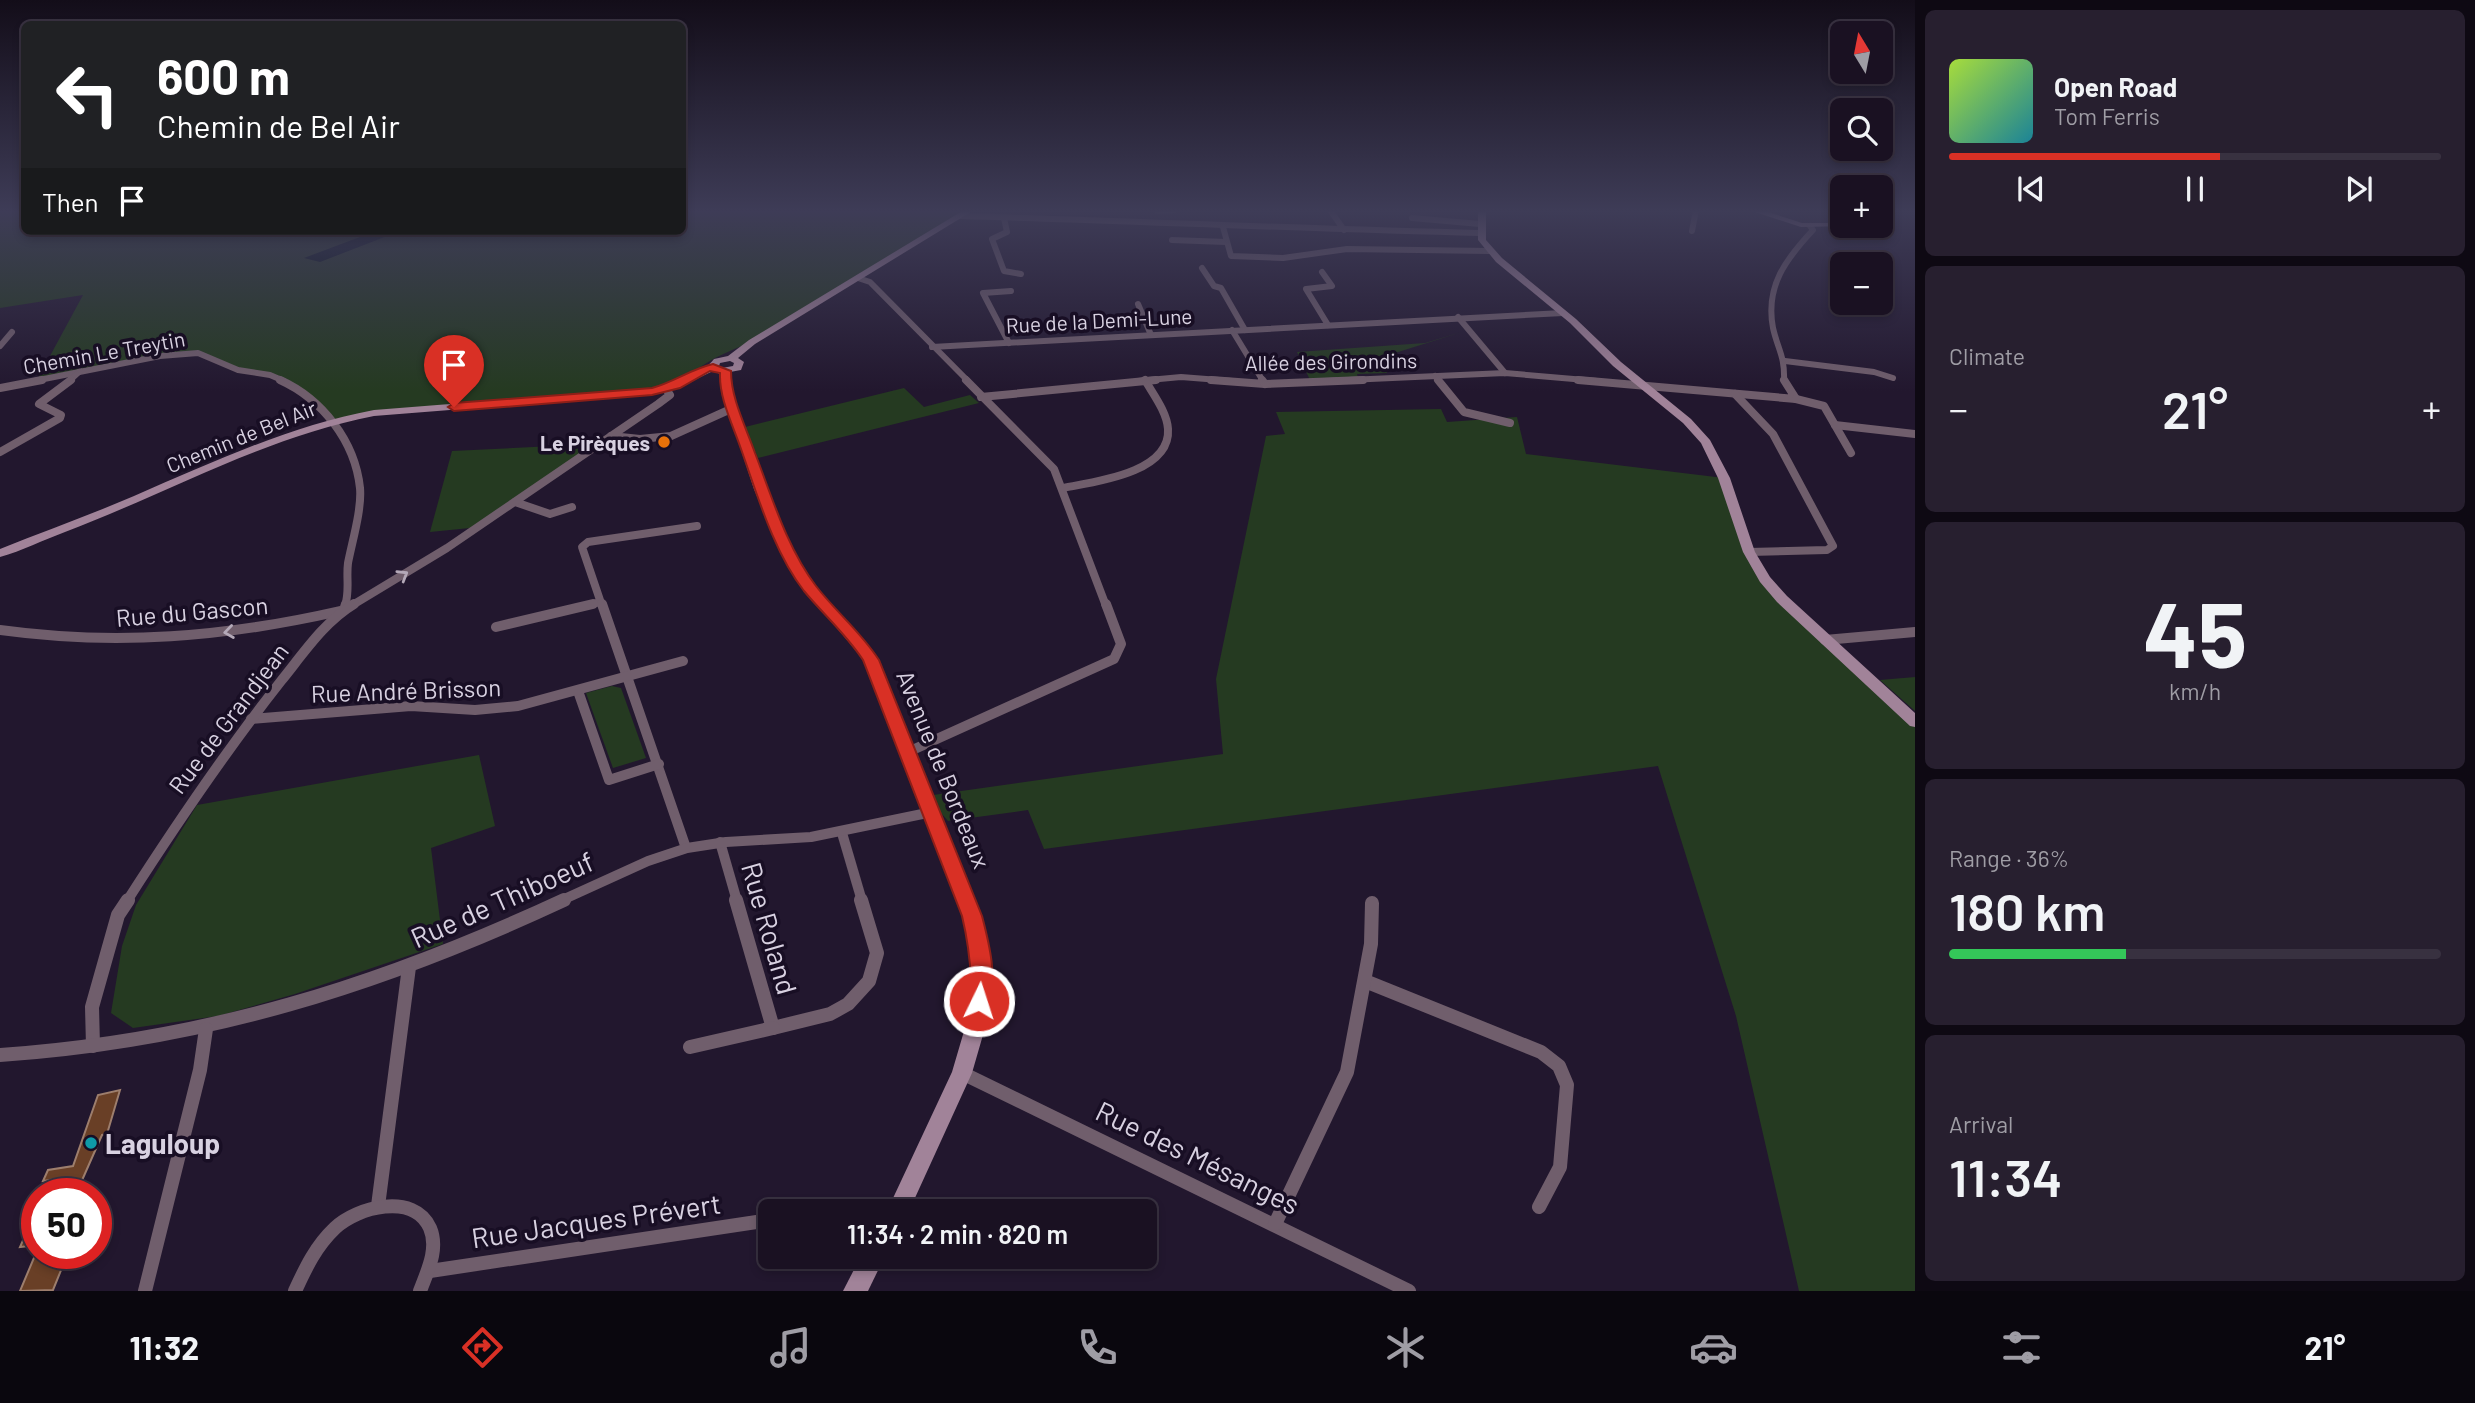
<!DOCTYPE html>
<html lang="en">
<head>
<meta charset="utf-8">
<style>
  :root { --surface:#1a1122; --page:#271f2f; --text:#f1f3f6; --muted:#9f9da5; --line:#383140; --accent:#d93025 }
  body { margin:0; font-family:Barlow,sans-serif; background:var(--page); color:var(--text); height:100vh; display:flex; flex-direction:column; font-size:26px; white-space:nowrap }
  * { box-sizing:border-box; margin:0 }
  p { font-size:23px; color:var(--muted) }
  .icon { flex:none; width:38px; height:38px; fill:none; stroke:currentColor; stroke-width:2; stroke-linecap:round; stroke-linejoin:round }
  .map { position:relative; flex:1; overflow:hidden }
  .panel { display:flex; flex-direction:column; gap:10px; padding:10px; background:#0e0913; width:560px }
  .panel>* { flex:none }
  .guide { position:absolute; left:21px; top:21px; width:665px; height:214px; border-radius:10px; box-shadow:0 4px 10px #0003,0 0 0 2px var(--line); background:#202124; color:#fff; overflow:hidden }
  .needle { width:46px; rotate:350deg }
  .buttons { position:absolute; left:1830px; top:21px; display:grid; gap:14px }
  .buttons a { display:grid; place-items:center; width:63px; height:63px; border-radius:10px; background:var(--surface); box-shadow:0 4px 10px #0003,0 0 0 2px var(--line); font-size:35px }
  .speed { position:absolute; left:21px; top:1178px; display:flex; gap:14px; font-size:35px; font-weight:700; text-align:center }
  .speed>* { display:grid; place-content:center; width:91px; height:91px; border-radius:50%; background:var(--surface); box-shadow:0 4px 10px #0003,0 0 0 2px var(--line); line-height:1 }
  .speed .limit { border:10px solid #d22; background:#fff; color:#111 }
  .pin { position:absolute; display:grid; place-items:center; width:60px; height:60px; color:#fff; margin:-72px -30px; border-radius:50% 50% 50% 0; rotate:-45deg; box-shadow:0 0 7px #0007 }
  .pin .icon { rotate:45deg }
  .me { position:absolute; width:77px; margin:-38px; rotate:4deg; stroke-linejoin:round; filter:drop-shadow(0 0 5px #0008) }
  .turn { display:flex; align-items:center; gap:24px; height:147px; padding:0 21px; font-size:32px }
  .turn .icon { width:91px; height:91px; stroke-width:2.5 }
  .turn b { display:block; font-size:49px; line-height:60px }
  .then { display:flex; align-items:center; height:66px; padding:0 21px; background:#0003; gap:14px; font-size:26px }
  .big { font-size:52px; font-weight:600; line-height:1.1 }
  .panel .widget { flex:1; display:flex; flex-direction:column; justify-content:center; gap:10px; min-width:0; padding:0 24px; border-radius:10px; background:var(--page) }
  .panel .dial { align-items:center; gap:0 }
  .dial b { font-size:91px; line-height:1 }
  .song { display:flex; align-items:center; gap:21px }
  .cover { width:84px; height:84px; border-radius:10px; background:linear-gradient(135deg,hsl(80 70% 55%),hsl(190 70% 35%)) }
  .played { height:7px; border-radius:4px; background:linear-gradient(90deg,var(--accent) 55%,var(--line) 55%) }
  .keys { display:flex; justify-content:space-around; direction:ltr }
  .heat { display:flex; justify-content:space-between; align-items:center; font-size:38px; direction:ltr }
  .charge { height:10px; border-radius:5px; background:linear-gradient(90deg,#34c759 36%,var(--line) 0) }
  .trip { position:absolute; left:758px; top:1199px; width:399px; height:70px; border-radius:10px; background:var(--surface); box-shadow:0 4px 10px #0003,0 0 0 2px var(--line); font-weight:600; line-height:70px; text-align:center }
  .tabs { display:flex; height:112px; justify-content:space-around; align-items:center; background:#0a070e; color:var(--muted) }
  .tabs .icon { width:49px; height:49px }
  .tabs .active { color:var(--accent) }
  .tabs b { font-size:32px; color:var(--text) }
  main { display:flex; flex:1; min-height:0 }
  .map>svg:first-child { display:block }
</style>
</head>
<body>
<main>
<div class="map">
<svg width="1915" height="1291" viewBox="0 0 1915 1291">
  <rect width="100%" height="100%" fill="#22172e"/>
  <g fill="#253a21">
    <path d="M0 210H24V231H682L683 210H970L752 342C736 348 719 355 705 364 691 373 682 382 666 389L374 413 333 420 317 403 270 375 238 370 198 353 160 356 37 380 83 295 0 308Z"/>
    <polygon points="1462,332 1379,358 1387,373 1357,374 1358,378 1310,380 1297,352 1425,343"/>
    <polygon points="904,388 924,407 970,395 979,403 758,458 745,427"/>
    <polygon points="1441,409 1447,422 1517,417 1526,454 1724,478 1765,580 1915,722 1915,1291 1799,1291 1736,1016 1658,766 1044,849 1028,810 948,821 926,796 1223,754 1216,679 1266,436 1285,434 1276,412"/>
    <polygon points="594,444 470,528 430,532 452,451"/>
    <polygon points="1915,677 1915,711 1880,680"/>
    <polygon points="612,686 621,688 646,758 613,768 586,693"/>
    <polygon points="479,755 495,826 431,848 443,944 295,994 218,1016 133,1028 111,1013 122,946 136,905 197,805"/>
  </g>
  <polygon fill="#011016" points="376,231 400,231 320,262 304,258"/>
  <g fill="#693f26" stroke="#9d7e6d" stroke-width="2">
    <polygon points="120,1090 107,1134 102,1135 76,1194 44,1194 50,1180 43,1181 48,1170 73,1166 98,1095"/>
    <polygon points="37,1209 37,1245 20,1247"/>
    <polygon points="36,1253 68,1253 53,1290 20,1291"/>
  </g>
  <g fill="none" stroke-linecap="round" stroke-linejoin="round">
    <g stroke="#705e6c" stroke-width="6">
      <polyline points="1330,210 1344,230"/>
      <polyline points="1158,211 1174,210"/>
      <path d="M961 216C1134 221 1307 229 1480 233"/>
      <polyline points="1004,218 1007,232 992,239 1004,271 1021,274"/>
      <polyline points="1412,218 1480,224"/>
      <polyline points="1223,227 1231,256 1283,258 1347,249 1490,251"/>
      <polyline points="1692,231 1696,210"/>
      <polyline points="1172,240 1226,242"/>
      <polyline points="1202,268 1214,286 1221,288 1245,330"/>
      <polyline points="1322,272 1332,286 1306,289 1328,325"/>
      <polyline points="858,278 870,282 968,381"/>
      <polyline points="1138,304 1151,335"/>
      <polyline points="1458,317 1505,373"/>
      <polyline points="1232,330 1263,381"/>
      <polyline points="1009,343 983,293 1011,291"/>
      <polyline points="0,346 12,332"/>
      <polyline points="932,347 1563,313"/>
      <polyline points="1785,361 1874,372 1893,378"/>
      <polyline points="1435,376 1439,381"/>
      <polyline points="34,381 160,356 198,353 238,370 270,375 284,381"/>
      <polyline points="69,381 80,371"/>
      <polyline points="1138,381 1181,377 1232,381"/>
      <polyline points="1325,381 1505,373 1597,381"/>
      <path d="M1784 381C1785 356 1778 350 1773 328 1765 286 1786 259 1813 230L1810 226"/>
    </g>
    <g stroke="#705e6c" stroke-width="8">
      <path d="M280 380C322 399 355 441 360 488 362 509 352 542 348 563 346 578 350 591 345 606"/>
      <polyline points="966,380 1054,469 1106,606"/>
      <polyline points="1211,380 1265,384 1363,380"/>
      <polyline points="1262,380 1265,384"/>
      <polyline points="1438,380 1464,412 1510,423"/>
      <polyline points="1578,380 1796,399 1784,380"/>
      <polyline points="0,388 42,380"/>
      <polyline points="1735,394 1773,434 1833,546 1827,550 1749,552"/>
      <polyline points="981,397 1156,380"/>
      <polyline points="1796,399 1824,406 1851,453"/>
      <polyline points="1835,425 1915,434"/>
      <polyline points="611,436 640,439 671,436 733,408"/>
      <polyline points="0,452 60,418 61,415 39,404 71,380"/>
      <path d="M1063 488C1094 482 1171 473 1168 429 1167 412 1153 394 1145 380"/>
      <polyline points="515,502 550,514 572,507"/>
      <polyline points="351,606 447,548 658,404 670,395 666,389"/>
      <polyline points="585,606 600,602"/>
      <polyline points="602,606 582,547 588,542 697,526"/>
    </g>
    <g stroke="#705e6c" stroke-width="10">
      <polyline points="602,604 686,848"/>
      <polyline points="344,610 346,604"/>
      <polyline points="496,627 593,604"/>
      <path d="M0 630C116 646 226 637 340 611"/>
      <polyline points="1825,640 1915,632"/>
      <polyline points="578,691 609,780 659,764"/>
      <polyline points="251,719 411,706 475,710 518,706 683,661"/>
      <polyline points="908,752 1114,659 1121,644 1106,604"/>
      <polyline points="842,833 862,901"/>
      <polyline points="720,842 737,901"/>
      <path d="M127 901C175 826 225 752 281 681 303 654 324 622 354 604"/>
      <polyline points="560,901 648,861 687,848 726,842 811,837 932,812"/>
    </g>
    <g stroke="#705e6c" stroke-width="14">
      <polyline points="736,900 773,1028 830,1014 848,1004 869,981 877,953 861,900"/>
      <polyline points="1365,981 1541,1052 1559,1066 1567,1085 1560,1167 1539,1207"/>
      <polyline points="93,1046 92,1007 118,915 128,900"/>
      <polyline points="690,1047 773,1028"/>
      <path d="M0 1055C204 1041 379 986 564 900"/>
      <polyline points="962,1073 1409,1291"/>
      <polyline points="378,1206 409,967"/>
      <polyline points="834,1211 859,1211"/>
      <polyline points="1275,1224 1347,1072 1371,944 1372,903"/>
      <polyline points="430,1271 770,1220"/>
      <polyline points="145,1291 200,1070 206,1029"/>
      <path d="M295 1291C306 1267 316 1246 335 1228 357 1207 414 1192 430 1228 439 1249 427 1272 420 1291"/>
    </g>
    <g fill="#a18399" fill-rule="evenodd">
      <path d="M964 210H974L755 344 738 358 744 362 741 370 730 372V386C752 453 772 524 813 582 832 610 860 631 878 660L981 916 990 963 987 1021 972 1073 909 1211H887L952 1072 967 1021 972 963 963 916 864 660 803 588 775 539 754 489 720 386V374L713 371 680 387 652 394 374 416C265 437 168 493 65 532 43 540 22 551 0 557V549C45 531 90 515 134 496 213 462 289 426 374 410L652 388C669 384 703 374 714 359L728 356 749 340ZM730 361 734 363 733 366 722 368 719 366 720 363Z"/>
      <polygon points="1478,210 1486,210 1486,240 1502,258 1576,319 1621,362 1691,419 1710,440 1730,478 1755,552 1770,577 1787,596 1915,713 1915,727 1910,726 1777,602 1760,582 1743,552 1718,478 1701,443 1683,423 1613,366 1570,323 1496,262 1478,240"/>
      <polygon points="1749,210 1762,210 1802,223 1843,223 1843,226 1846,226 1801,227"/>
      <polygon points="861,1256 885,1256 868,1291 843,1291"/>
    </g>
  </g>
  <defs><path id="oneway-chevron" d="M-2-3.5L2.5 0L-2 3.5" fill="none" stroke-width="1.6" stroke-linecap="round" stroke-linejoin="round" transform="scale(1.75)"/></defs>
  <g stroke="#b4a9b8">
    <use href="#oneway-chevron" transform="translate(403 575) rotate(-31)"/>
    <use href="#oneway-chevron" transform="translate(229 632) rotate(172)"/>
  </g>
  <linearGradient id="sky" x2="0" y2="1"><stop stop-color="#130d19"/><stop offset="0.54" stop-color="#3e3c57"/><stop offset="1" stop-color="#3e3c57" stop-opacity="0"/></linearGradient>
  <rect width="1915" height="391" fill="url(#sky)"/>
  <path fill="#d93025" stroke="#8d1f18" stroke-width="2" d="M713 364 731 371C731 399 746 427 755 453 772 497 787 548 816 586 836 612 861 632 879 660L982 916C989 943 999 981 987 1008L979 1011 971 1008C967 998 971 990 971 980 970 958 967 937 962 916L863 660C846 634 823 614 804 591 774 553 757 494 741 449 733 425 719 399 720 373L710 371 680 388 652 395 454 411 448 407 454 403 652 388C674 382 691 369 713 364Z"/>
  <circle fill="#e8710a" stroke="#180e24" stroke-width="2.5" cx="664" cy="442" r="7"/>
  <circle fill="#0f9aa8" stroke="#180e24" stroke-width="2.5" cx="91" cy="1143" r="7"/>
  <g text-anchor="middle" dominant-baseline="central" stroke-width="7" stroke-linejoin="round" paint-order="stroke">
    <g font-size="21" fill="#d8d1e1" stroke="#180e24">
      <text transform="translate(1099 320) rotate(-3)">Rue de la Demi-Lune</text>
      <text transform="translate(104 352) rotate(-10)">Chemin Le Treytin</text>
      <text transform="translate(1331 361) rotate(-1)">Allée des Girondins</text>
      <text transform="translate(241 436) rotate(-22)">Chemin de Bel Air</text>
    </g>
    <g font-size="21" font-weight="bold" fill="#d8d1e1" stroke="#180e24" text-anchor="end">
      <text x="650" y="442">Le Pirèques</text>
    </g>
    <g font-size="24" fill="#d8d1e1" stroke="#180e24">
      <text transform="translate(192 611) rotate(-5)">Rue du Gascon</text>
      <text transform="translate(406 690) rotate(-2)">Rue André Brisson</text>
      <text transform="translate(228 718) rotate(-53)">Rue de Grandjean</text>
      <text transform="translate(944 769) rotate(68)">Avenue de Bordeaux</text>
    </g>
    <g font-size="28" fill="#d8d1e1" stroke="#180e24">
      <text transform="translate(502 899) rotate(-24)">Rue de Thiboeuf</text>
      <text transform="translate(770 928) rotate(74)">Rue Roland</text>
      <text transform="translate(1198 1157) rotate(26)">Rue des Mésanges</text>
      <text transform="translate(596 1220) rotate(-8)">Rue Jacques Prévert</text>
    </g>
    <g font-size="28" font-weight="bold" fill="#d8d1e1" stroke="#180e24" text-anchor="start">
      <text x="105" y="1143">Laguloup</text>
    </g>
  </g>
</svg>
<div class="buttons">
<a><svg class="needle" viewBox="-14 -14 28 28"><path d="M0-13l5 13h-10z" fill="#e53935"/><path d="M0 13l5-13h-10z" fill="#9f9da5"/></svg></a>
<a><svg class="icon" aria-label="search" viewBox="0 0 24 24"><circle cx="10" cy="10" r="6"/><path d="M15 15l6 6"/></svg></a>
<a>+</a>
<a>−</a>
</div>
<div class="speed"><div class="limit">50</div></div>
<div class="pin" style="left:454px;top:407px;background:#d93025"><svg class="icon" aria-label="arrive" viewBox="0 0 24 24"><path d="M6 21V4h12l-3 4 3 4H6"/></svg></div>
<svg class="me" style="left:979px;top:1001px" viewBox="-20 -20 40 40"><circle r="17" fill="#d93025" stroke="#fff" stroke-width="3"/><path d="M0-11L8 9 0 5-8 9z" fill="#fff"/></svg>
<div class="trip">11:34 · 2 min · 820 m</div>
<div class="guide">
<div class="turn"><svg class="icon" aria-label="left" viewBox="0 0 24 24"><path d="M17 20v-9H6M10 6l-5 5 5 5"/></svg><div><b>600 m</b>Chemin de Bel Air</div></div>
<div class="then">Then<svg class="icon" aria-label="arrive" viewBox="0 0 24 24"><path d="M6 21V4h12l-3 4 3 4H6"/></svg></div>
</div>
</div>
<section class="panel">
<div class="widget">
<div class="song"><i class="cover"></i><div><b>Open Road</b><p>Tom Ferris</p></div></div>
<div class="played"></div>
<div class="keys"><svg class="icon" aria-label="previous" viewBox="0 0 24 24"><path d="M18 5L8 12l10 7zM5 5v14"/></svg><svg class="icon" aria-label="pause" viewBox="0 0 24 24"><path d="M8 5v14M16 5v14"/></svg><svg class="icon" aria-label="next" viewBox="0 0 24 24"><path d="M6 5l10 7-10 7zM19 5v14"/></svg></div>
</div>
<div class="widget"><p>Climate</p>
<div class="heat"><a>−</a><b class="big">21°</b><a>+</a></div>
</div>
<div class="widget dial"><b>45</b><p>km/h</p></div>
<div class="widget"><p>Range · 36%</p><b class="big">180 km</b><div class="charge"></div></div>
<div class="widget"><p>Arrival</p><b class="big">11:34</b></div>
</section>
</main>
<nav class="tabs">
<b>11:32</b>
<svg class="icon active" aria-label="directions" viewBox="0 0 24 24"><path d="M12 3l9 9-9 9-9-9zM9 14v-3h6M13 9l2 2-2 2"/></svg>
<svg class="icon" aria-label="music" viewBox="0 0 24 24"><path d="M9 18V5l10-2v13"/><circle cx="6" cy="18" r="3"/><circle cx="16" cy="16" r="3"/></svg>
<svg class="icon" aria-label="phone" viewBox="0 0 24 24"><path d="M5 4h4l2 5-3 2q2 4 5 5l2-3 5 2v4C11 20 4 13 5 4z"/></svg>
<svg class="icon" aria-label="climate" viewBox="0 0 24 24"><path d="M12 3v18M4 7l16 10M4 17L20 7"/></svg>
<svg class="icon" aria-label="car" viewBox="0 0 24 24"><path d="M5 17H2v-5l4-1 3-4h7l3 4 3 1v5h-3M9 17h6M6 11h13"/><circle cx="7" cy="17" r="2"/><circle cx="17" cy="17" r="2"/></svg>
<svg class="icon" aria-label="filters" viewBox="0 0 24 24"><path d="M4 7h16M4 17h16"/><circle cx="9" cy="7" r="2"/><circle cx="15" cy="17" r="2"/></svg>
<b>21°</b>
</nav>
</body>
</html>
